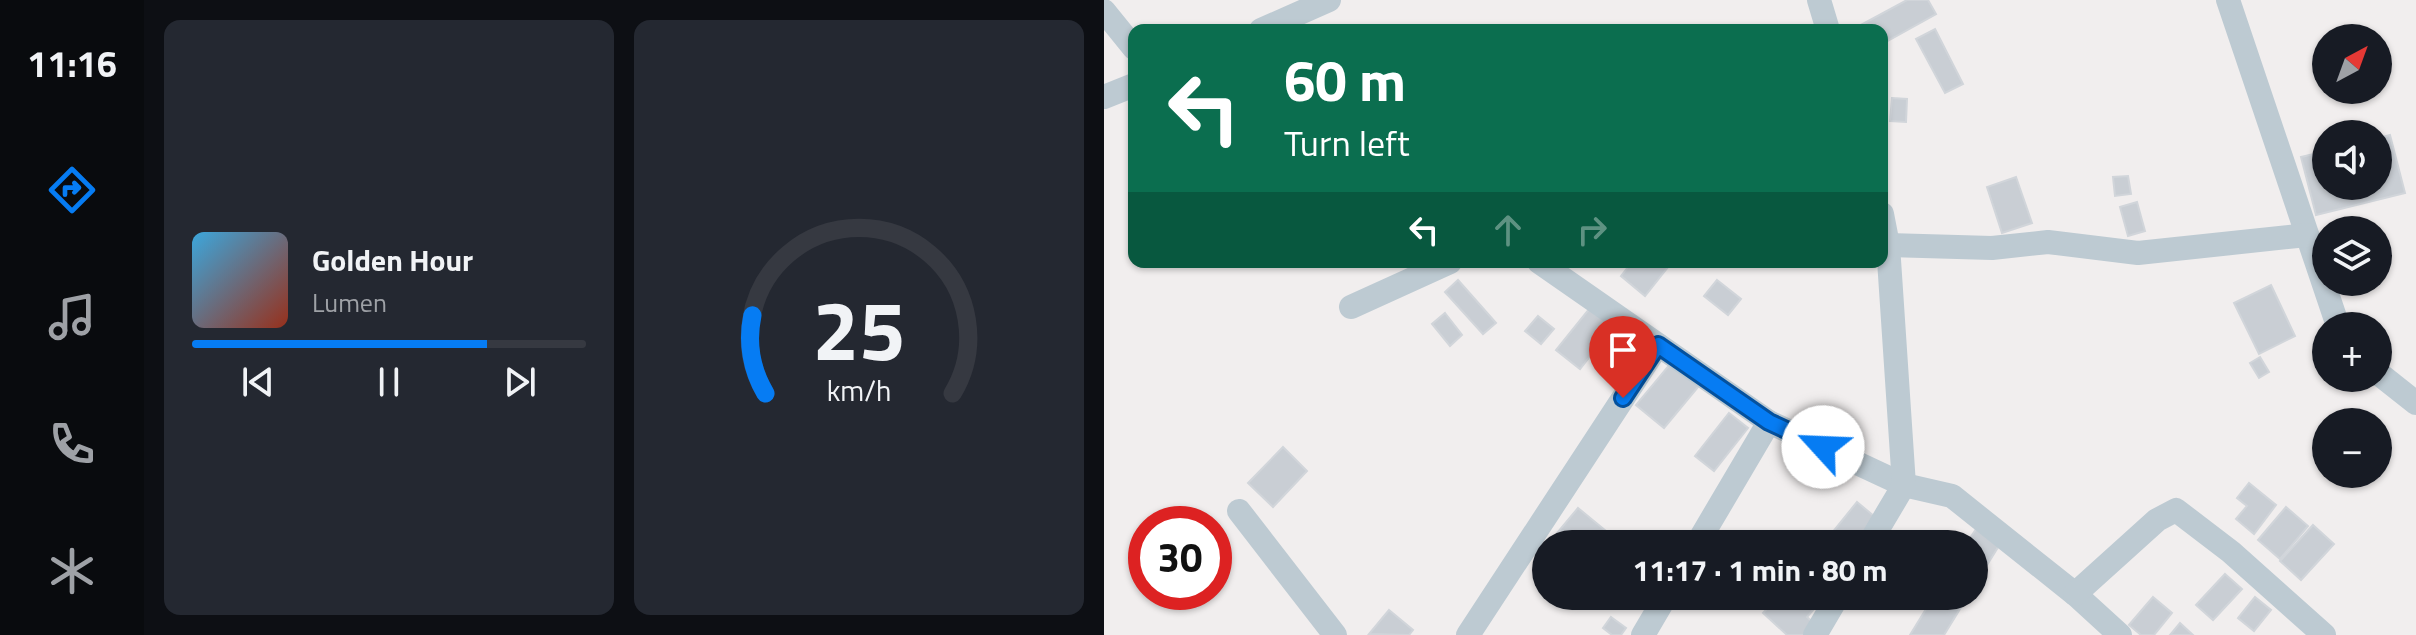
<!DOCTYPE html>
<html lang="en">
<head>
<meta charset="utf-8">
<style>
  :root { --surface:#171b24; --page:#242831; --text:#f1f3f6; --muted:#9ea1a6; --line:#363941; --accent:#067cf3 }
  body { margin:0; font-family:"Titillium Web",sans-serif; background:var(--page); color:var(--text); height:100vh; display:flex; flex-direction:column; font-size:30px; white-space:nowrap }
  * { box-sizing:border-box; margin:0 }
  p { font-size:26px; color:var(--muted) }
  .icon { flex:none; width:44px; height:44px; fill:none; stroke:currentColor; stroke-width:2; stroke-linecap:round; stroke-linejoin:round }
  .map { position:relative; flex:1; overflow:hidden }
  .side { display:flex; flex-direction:column; gap:20px; padding:20px; background:#0d0f14; width:960px }
  .side>* { flex:none }
  .top-card { position:absolute; left:24px; top:24px; width:760px; height:244px; border-radius:16px; box-shadow:0 2px 6px #0004; background:#0b6e4f; color:#fff; overflow:hidden }
  .needle { width:52px; rotate:41deg }
  .controls { position:absolute; left:1208px; top:24px; display:grid; gap:16px }
  .controls a { display:grid; place-items:center; width:80px; height:80px; border-radius:50%; background:var(--surface); box-shadow:0 2px 6px #0004; font-size:40px }
  .speed { position:absolute; left:24px; top:506px; display:flex; gap:16px; font-size:40px; font-weight:700; text-align:center }
  .speed>* { display:grid; place-content:center; width:104px; height:104px; border-radius:50%; background:var(--surface); box-shadow:0 2px 6px #0004; line-height:1 }
  .speed .limit { border:12px solid #d22; background:#fff; color:#111 }
  .pin { position:absolute; display:grid; place-items:center; width:68px; height:68px; color:#fff; margin:-82px -34px; border-radius:50% 50% 50% 0; rotate:-45deg; box-shadow:0 0 8px #0007 }
  .pin .icon { rotate:45deg }
  .me { position:absolute; width:88px; margin:-44px; rotate:295deg; stroke-linejoin:round; filter:drop-shadow(0 0 6px #0008) }
  .turn { display:flex; align-items:center; gap:28px; height:168px; padding:0 24px; font-size:36px }
  .turn .icon { width:104px; height:104px; stroke-width:2.5 }
  .turn b { display:block; font-size:56px; line-height:68px }
  .lanes { display:flex; align-items:center; height:76px; padding:0 24px; background:#0003; justify-content:center; gap:40px; direction:ltr }
  .lanes .off { opacity:.35 }
  .side .widget { flex:1; display:flex; flex-direction:column; justify-content:center; gap:12px; min-width:0; padding:0 28px; border-radius:16px; background:var(--page) }
  .side .dial { align-items:center; gap:0 }
  .dial svg { height:208px; overflow:visible; fill:none; stroke:var(--line); stroke-width:7; stroke-linecap:round; text-anchor:middle }
  .dial text { fill:var(--text); stroke:none }
  .song { display:flex; align-items:center; gap:24px }
  .cover { width:96px; height:96px; border-radius:12px; background:linear-gradient(135deg,hsl(200 70% 55%),hsl(10 70% 35%)) }
  .played { height:8px; border-radius:4px; background:linear-gradient(90deg,var(--accent) 75%,var(--line) 75%) }
  .keys { display:flex; justify-content:space-around; direction:ltr }
  .side .tiles { flex:1; display:grid; gap:20px; grid-template-columns:repeat(2,1fr) }
  .trip { position:absolute; left:428px; top:530px; width:456px; height:80px; border-radius:40px; background:var(--surface); box-shadow:0 2px 6px #0004; font-weight:700; line-height:80px; text-align:center }
  main { display:flex; flex:1; min-height:0 }
  .tabs { display:flex; flex-direction:column; width:144px; justify-content:space-around; align-items:center; background:#090b0e; color:var(--muted) }
  .tabs .icon { width:56px; height:56px }
  .tabs .selected { color:var(--accent) }
  .tabs b { font-size:36px; color:var(--text) }
  .map>svg:first-child { display:block }
</style>
</head>
<body>
<main>
<nav class="tabs">
<b>11:16</b>
<svg class="icon selected" aria-label="directions" viewBox="0 0 24 24"><path d="M12 3l9 9-9 9-9-9zM9 14v-3h6M13 9l2 2-2 2"/></svg>
<svg class="icon" aria-label="music" viewBox="0 0 24 24"><path d="M9 18V5l10-2v13"/><circle cx="6" cy="18" r="3"/><circle cx="16" cy="16" r="3"/></svg>
<svg class="icon" aria-label="phone" viewBox="0 0 24 24"><path d="M5 4h4l2 5-3 2q2 4 5 5l2-3 5 2v4C11 20 4 13 5 4z"/></svg>
<svg class="icon" aria-label="climate" viewBox="0 0 24 24"><path d="M12 3v18M4 7l16 10M4 17L20 7"/></svg>
</nav>
<section class="side">
<div class="tiles">
<div class="widget">
<div class="song"><i class="cover"></i><div><b>Golden Hour</b><p>Lumen</p></div></div>
<div class="played"></div>
<div class="keys"><svg class="icon" aria-label="previous" viewBox="0 0 24 24"><path d="M18 5L8 12l10 7zM5 5v14"/></svg><svg class="icon" aria-label="pause" viewBox="0 0 24 24"><path d="M8 5v14M16 5v14"/></svg><svg class="icon" aria-label="next" viewBox="0 0 24 24"><path d="M6 5l10 7-10 7zM19 5v14"/></svg></div>
</div>
<div class="widget dial"><svg viewBox="0 0 100 80">
<path d="M14 69A42 42 0 1 1 86 69"/>
<path d="M14 69A42 42 0 0 1 9 39" stroke="#067cf3"/>
<text x="50" y="56" font-size="32" font-weight="700">25</text>
<text x="50" y="72" font-size="11">km/h</text>
</svg></div>
</div>
</section>
<div class="map">
<svg width="1312" height="635" viewBox="0 0 1312 635">
  <rect width="100%" height="100%" fill="#f1eeee"/>
  <g fill="#c9ced4" stroke="#d1d5da" stroke-width="2">
    <polygon points="803,0 824,0 832,14 778,44 778,30 754,30 753,27"/>
    <polygon points="831,29 859,84 841,93 812,39"/>
    <polygon points="788,98 803,99 802,122 786,121"/>
    <polygon points="1286,135 1301,193 1212,215 1197,157 1222,151 1222,186 1274,186 1274,138"/>
    <polygon points="1024,176 1027,194 1011,196 1009,177"/>
    <polygon points="912,177 928,223 898,233 883,187"/>
    <polygon points="1033,202 1041,231 1024,236 1016,207"/>
    <polygon points="528,262 568,262 541,296 517,276"/>
    <polygon points="354,280 392,323 379,334 341,292"/>
    <polygon points="613,280 637,299 624,315 600,296"/>
    <polygon points="1167,285 1191,336 1155,354 1130,303"/>
    <polygon points="486,308 509,327 476,369 452,350"/>
    <polygon points="341,313 358,335 346,346 328,324"/>
    <polygon points="434,316 450,329 437,344 421,331"/>
    <polygon points="1156,357 1165,372 1155,378 1146,363"/>
    <polygon points="567,363 599,381 560,428 532,405"/>
    <polygon points="625,413 644,428 610,471 591,456"/>
    <polygon points="179,447 203,471 169,507 144,483"/>
    <polygon points="1145,483 1172,505 1150,534 1132,519 1143,506 1133,498"/>
    <polygon points="753,502 777,522 760,544 719,544"/>
    <polygon points="1182,507 1204,526 1176,559 1154,540"/>
    <polygon points="474,508 507,535 499,544 467,544 453,533"/>
    <polygon points="1209,525 1230,544 1197,580 1176,561"/>
    <polygon points="872,529 896,544 870,586 870,544 862,544"/>
    <polygon points="1121,574 1138,589 1109,620 1092,605"/>
    <polygon points="695,596 710,596 716,602 703,617 714,627 706,635 683,635 659,613 674,597 685,607"/>
    <polygon points="830,596 864,596 840,635 806,635"/>
    <polygon points="1049,597 1068,613 1050,635 1037,635 1025,625"/>
    <polygon points="1151,597 1167,610 1150,631 1134,618"/>
    <polygon points="285,610 309,630 305,635 265,634"/>
    <polygon points="507,617 522,628 517,635 508,635 499,628"/>
    <polygon points="1076,623 1089,635 1066,635"/>
  </g>
  <g fill="none" stroke-linecap="round" stroke-linejoin="round">
    <g stroke="#bdcad2" stroke-width="24">
      <polyline points="715,0 724,30"/>
      <polyline points="1124,0 1234,326"/>
      <polyline points="0,11 30,48"/>
      <polyline points="157,30 225,0"/>
      <polyline points="0,97 30,85"/>
      <polyline points="784,245 888,248 944,242 1034,253 1203,235"/>
      <polyline points="435,262 665,422 593,544"/>
      <polyline points="247,307 346,262"/>
      <polyline points="1274,373 1312,403"/>
      <polyline points="665,422 800,485 848,496 971,594 1016,635"/>
      <polyline points="135,511 231,635"/>
      <polyline points="765,544 800,485 784,245 778,214"/>
      <polyline points="971,594 1053,520 1072,510 1127,552 1220,635"/>
      <polyline points="364,635 554,345"/>
      <polyline points="539,635 562,596"/>
      <polyline points="711,635 734,596"/>
    </g>
  </g>
  <g fill="none" stroke-linecap="round" stroke-linejoin="round">
    <g stroke="#04519e" stroke-width="20">
      <polyline id="route" points="519,398 554,345 665,422 719,447"/>
    </g>
    <use href="#route" stroke="#067cf3" stroke-width="14"/>
  </g>
</svg>
<div class="controls">
<a><svg class="needle" viewBox="-14 -14 28 28"><path d="M0-13l5 13h-10z" fill="#e53935"/><path d="M0 13l5-13h-10z" fill="#9ea1a6"/></svg></a>
<a><svg class="icon" aria-label="sound" viewBox="0 0 24 24"><path d="M4 9h4l5-4v14l-5-4H4zM17 9q2 3 0 6"/></svg></a>
<a><svg class="icon" aria-label="layers" viewBox="0 0 24 24"><path d="M12 4l9 5-9 5-9-5zM3 14l9 5 9-5"/></svg></a>
<a>+</a>
<a>−</a>
</div>
<div class="speed"><div class="limit">30</div></div>
<div class="pin" style="left:519px;top:398px;background:#d93025"><svg class="icon" aria-label="arrive" viewBox="0 0 24 24"><path d="M6 21V4h12l-3 4 3 4H6"/></svg></div>
<svg class="me" style="left:719px;top:447px" viewBox="-20 -20 40 40"><circle r="19" fill="#fff"/><path d="M0-13L10 11 0 6-10 11z" fill="#067cf3"/></svg>
<div class="trip">11:17 · 1 min · 80 m</div>
<div class="top-card">
<div class="turn"><svg class="icon" aria-label="left" viewBox="0 0 24 24"><path d="M17 20v-9H6M10 6l-5 5 5 5"/></svg><div><b>60 m</b>Turn left</div></div>
<div class="lanes"><svg class="icon" aria-label="left" viewBox="0 0 24 24"><path d="M17 20v-9H6M10 6l-5 5 5 5"/></svg><svg class="icon off" aria-label="ahead" viewBox="0 0 24 24"><path d="M12 20V5M6 11l6-6 6 6"/></svg><svg class="icon off" aria-label="right" viewBox="0 0 24 24"><path d="M7 20v-9h11M14 6l5 5-5 5"/></svg></div>
</div>
</div>
</main>
</body>
</html>
